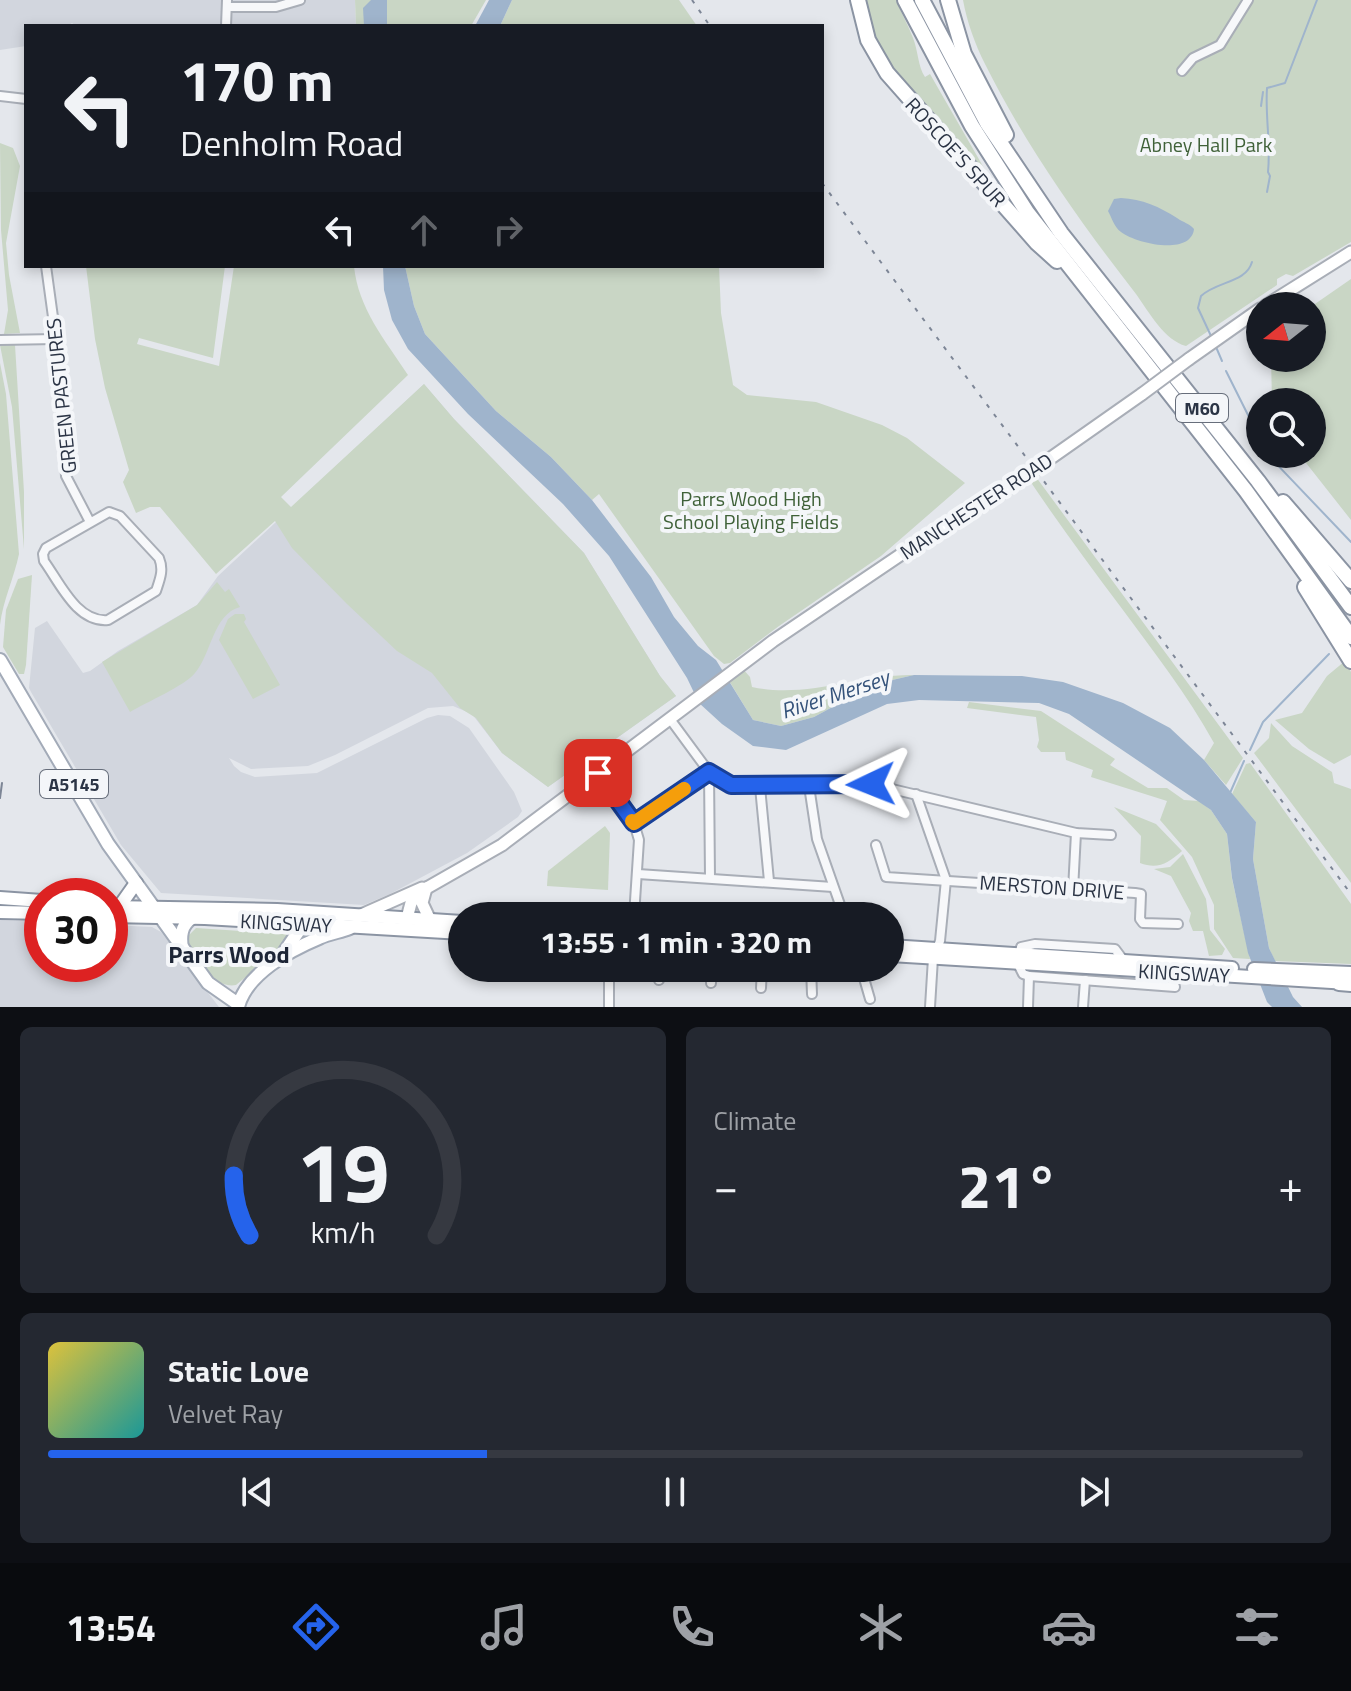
<!DOCTYPE html>
<html lang="en">
<head>
<meta charset="utf-8">
<style>
  :root { --surface:#171b24; --page:#242831; --text:#f1f3f6; --muted:#9ea1a6; --line:#363941; --accent:#2563eb }
  body { margin:0; font-family:"Titillium Web",sans-serif; background:var(--page); color:var(--text); height:100vh; display:flex; flex-direction:column; font-size:30px; white-space:nowrap }
  * { box-sizing:border-box; margin:0 }
  p { font-size:26px; color:var(--muted) }
  .icon { flex:none; width:44px; height:44px; fill:none; stroke:currentColor; stroke-width:2; stroke-linecap:round; stroke-linejoin:round }
  .map { position:relative; height:1007px; overflow:hidden }
  .drawer { display:flex; flex-direction:column; gap:20px; padding:20px; background:#0d0f14; flex:1 }
  .drawer>* { flex:none }
  .guide { position:absolute; left:24px; top:24px; width:800px; height:244px; border-radius:0px; box-shadow:0 4px 12px #0003; background:#171b24; color:var(--text); overflow:hidden }
  .needle { width:52px; rotate:253deg }
  .tools { position:absolute; left:1246px; top:292px; display:grid; gap:16px }
  .tools a { display:grid; place-items:center; width:80px; height:80px; border-radius:50%; background:var(--surface); box-shadow:0 4px 12px #0003; font-size:40px }
  .speed { position:absolute; left:24px; top:878px; display:flex; gap:16px; font-size:40px; font-weight:700; text-align:center }
  .speed>* { display:grid; place-content:center; width:104px; height:104px; border-radius:50%; background:var(--surface); box-shadow:0 4px 12px #0003; line-height:1 }
  .speed .limit { border:12px solid #d22; background:#fff; color:#111 }
  .pin { position:absolute; display:grid; place-items:center; width:68px; height:68px; color:#fff; margin:-34px; border-radius:16px; box-shadow:0 4px 12px #0006 }
  .me { position:absolute; width:88px; margin:-44px; rotate:268deg; stroke-linejoin:round; filter:drop-shadow(0 0 6px #0008) }
  .turn { display:flex; align-items:center; gap:28px; height:168px; padding:0 24px; font-size:36px }
  .turn .icon { width:104px; height:104px; stroke-width:2.5 }
  .turn b { display:block; font-size:56px; line-height:68px }
  .lanes { display:flex; align-items:center; height:76px; padding:0 24px; background:#0003; justify-content:center; gap:40px; direction:ltr }
  .lanes .off { opacity:.35 }
  .big { font-size:60px; font-weight:700; line-height:1.1 }
  .drawer .widget { flex:1; display:flex; flex-direction:column; justify-content:center; gap:12px; min-width:0; padding:0 28px; border-radius:12px; background:var(--page) }
  .drawer .dial { align-items:center; gap:0 }
  .dial svg { height:208px; overflow:visible; fill:none; stroke:var(--line); stroke-width:7; stroke-linecap:round; text-anchor:middle }
  .dial text { fill:var(--text); stroke:none }
  .song { display:flex; align-items:center; gap:24px }
  .cover { width:96px; height:96px; border-radius:12px; background:linear-gradient(135deg,hsl(50 70% 55%),hsl(180 70% 35%)) }
  .played { height:8px; border-radius:4px; background:linear-gradient(90deg,var(--accent) 35%,var(--line) 35%) }
  .keys { display:flex; justify-content:space-around; direction:ltr }
  .heat { display:flex; justify-content:space-between; align-items:center; font-size:44px; direction:ltr }
  .drawer .tiles { flex:1; display:grid; gap:20px; grid-template-columns:1fr 1fr }
  .widget:last-child { grid-column:span 2 }
  .trip { position:absolute; left:448px; top:902px; width:456px; height:80px; border-radius:40px; background:var(--surface); box-shadow:0 4px 12px #0003; font-weight:700; line-height:80px; text-align:center }
  .tabs { display:flex; height:128px; justify-content:space-around; align-items:center; background:#090b0e; color:var(--muted) }
  .tabs .icon { width:56px; height:56px }
  .tabs .current { color:var(--accent) }
  .tabs b { font-size:36px; color:var(--text) }
  .map>svg:first-child { display:block }
</style>
</head>
<body>
<div class="map">
<svg width="1351" height="1007" viewBox="0 0 1351 1007">
  <rect width="100%" height="100%" fill="#e4e7ec"/>
  <g fill="#d2d6de">
    <polygon points="0,0 355,0 356,26 76,26 72,23 67,26 26,26 26,46 0,50"/>
    <polygon points="424,384 454,419 584,553 660,676 676,696 548,787 502,753 472,714 453,706 428,708 335,755 308,766 251,769 229,758 234,766 241,772 255,777 317,773 427,718 438,715 450,716 469,728 514,792 522,811 518,817 467,853 390,894 364,905 161,893 121,845 31,692 29,688 35,628 47,621 83,673 90,671 118,651 197,605 218,576"/>
    <polygon points="0,920 42,922 42,964 110,964 110,925 152,927 161,932 219,1007 0,1007"/>
  </g>
  <g fill="#c9d6c5">
    <polygon points="355,0 486,0 471,26 356,26"/>
    <polygon points="512,0 679,0 697,26 500,26"/>
    <path d="M861 0H896C901 12 908 25 913 38 918 50 918 67 925 77L930 74 992 182 922 108 879 51Z"/>
    <path d="M963 0H1351V242L1293 276 1286 274 1277 279V285L1186 346C1164 340 1149 312 1136 294 1080 222 1026 146 985 64 975 44 967 22 963 0Z"/>
    <polygon points="0,143 13,148 20,166 6,243 9,275 20,333 4,334 8,310 1,230"/>
    <path d="M86 266H225L213 358 139 338 137 344 219 366 234 266H354C358 308 385 340 408 375L281 497 291 507 424 384 454 419 584 553 660 676 676 696 548 787 502 753 476 718 460 708 432 673 397 651 347 604 292 548 275 521 216 574 160 507H150L136 513 123 482 129 470 105 388 95 339Z"/>
    <polygon points="405,266 719,266 721,313 733,385 747,395 816,402 882,425 907,438 965,483 881,556 779,626 730,663 724,664 714,656 599,494 592,500 551,457 496,411 425,334 414,306"/>
    <polygon points="1351,279 1351,520 1299,454 1312,454 1312,402 1272,402 1271,358 1312,358 1312,306"/>
    <polygon points="0,345 15,345 24,492 24,549 12,407"/>
    <path d="M0 363 6 394 19 554C14 578 3 600 0 625Z"/>
    <path d="M1036 477 1243 758 1226 785 1204 760 1214 743C1187 694 1153 651 1120 606 1089 565 1059 524 1030 481Z"/>
    <polygon points="32,575 26,665 24,674 19,674 3,647 6,610 18,579"/>
    <path d="M217 582 225 592 229 589 240 607C213 614 211 655 195 673 186 685 145 703 130 712L102 662 197 605Z"/>
    <polygon points="235,614 244,614 246,619 244,622 280,685 253,699 219,640 228,619"/>
    <polygon points="1345,661 1351,672 1351,755 1334,764 1309,749 1275,720 1302,713 1327,676"/>
    <path d="M742 668 750 677 752 687C807 699 859 674 914 675L875 684 814 717 781 726 753 720 728 679Z"/>
    <polygon points="969,702 1041,711 1115,759 1110,765 1148,788 1167,788 1184,800 1199,801 1211,810 1227,834 1232,879 1250,959 1233,958 1214,929 1214,905 1192,857 1160,820 1167,801 1091,777 1093,770 1066,760 1065,752 1041,752 1037,747 1039,740 1036,717 967,708"/>
    <polygon points="1271,723 1292,746 1332,772 1334,783 1351,789 1351,883 1254,753 1269,738"/>
    <polygon points="1250,763 1351,904 1351,964 1275,961 1269,948 1253,859 1256,822 1232,794 1246,764"/>
    <path d="M1114 807 1156 824 1182 851C1168 863 1158 870 1140 863L1141 836Z"/>
    <polygon points="605,826 610,833 608,890 547,886 548,871"/>
    <polygon points="1183,854 1206,899 1210,930 1225,949 1222,955 1209,956 1203,931 1193,931 1189,921 1191,913 1171,876 1154,869 1170,867"/>
    <path d="M196 928 288 934 277 951 236 985C213 989 201 961 188 945L189 935Z"/>
  </g>
  <g fill="#9fb4cc">
    <polygon points="371,0 387,0 387,26 364,26 363,8"/>
    <polygon points="489,0 512,0 500,26 475,26"/>
    <path d="M1121 198C1142 199 1160 207 1177 218 1184 223 1189 223 1194 229 1191 256 1137 244 1121 232 1114 227 1112 218 1108 211L1114 199Z"/>
    <polygon points="383,266 405,266 414,306 425,334 496,411 551,457 592,500 651,577 674,617 698,646 716,660 753,720 781,726 814,717 875,684 914,675 1022,676 1063,682 1123,703 1170,728 1204,760 1256,822 1253,859 1269,948 1293,997 1302,1007 1272,1007 1267,1002 1248,953 1232,878 1227,834 1211,810 1069,714 1039,703 919,700 887,704 786,750 753,746 722,724 699,703 687,678 609,556 563,504 468,414 408,349 392,320 384,290"/>
  </g>
  <g fill="none" stroke-linecap="round" stroke-linejoin="round">
    <g stroke="#9fb4cc" stroke-width="2">
      <polyline points="1261,106 1263,92"/>
      <path d="M1267 192 1270 176 1268 172C1271 144 1265 116 1267 88L1285 83 1317 0"/>
      <path d="M1211 336 1198 308 1201 296C1217 281 1246 283 1252 262"/>
      <polyline points="1216,347 1222,361"/>
      <polyline points="1226,371 1252,423"/>
      <polyline points="1255,430 1260,440"/>
      <polyline points="1267,454 1351,542"/>
      <polyline points="1250,750 1263,722 1329,654"/>
      <polyline points="1230,793 1244,761"/>
    </g>
    <g stroke="#a9aeb7" stroke-width="12">
      <g id="minor">
        <polyline points="228,7 276,7 300,0"/>
        <polyline points="226,26 227,0"/>
        <polyline points="1182,71 1193,58 1220,45 1248,0"/>
        <polyline points="0,96 26,99"/>
        <polyline points="46,266 56,339 66,476 90,522"/>
        <polyline points="0,340 56,339"/>
        <path d="M109 512 120 516 159 558C164 570 160 579 156 591L108 620C77 623 60 583 44 561L43 554 46 548Z"/>
        <polyline points="670,719 709,772 731,785 871,784 1076,833 1111,835"/>
        <polyline points="709,772 710,878"/>
        <polyline points="598,773 634,823 639,840 634,916"/>
        <polyline points="809,786 817,839 844,916"/>
        <polyline points="760,787 769,881"/>
        <polyline points="916,794 946,880 940,941 933,958 930,1007"/>
        <polyline points="634,823 709,772"/>
        <polyline points="876,845 886,877 1135,893 1141,894 1140,919 1143,923 1178,924"/>
        <polyline points="638,874 833,887"/>
        <polyline points="1073,890 1076,833"/>
        <polyline points="1121,965 1121,957 1115,949 1035,944 1021,947 1018,964 1023,974 1029,976 1175,987"/>
        <polyline points="609,968 609,1007"/>
        <polyline points="811,968 812,994"/>
        <polyline points="861,968 870,999"/>
        <polyline points="659,980 660,968"/>
        <polyline points="711,983 712,968"/>
        <polyline points="761,988 762,968"/>
        <polyline points="1028,1007 1029,976"/>
        <polyline points="1083,1007 1085,980"/>
      </g>
    </g>
    <g stroke="#a9aeb7" stroke-width="15">
      <g id="secondary">
        <polyline points="1265,306 1351,252"/>
        <polyline points="1189,359 1260,309"/>
        <polyline points="1048,460 1142,394"/>
        <polyline points="426,888 422,903 430,920"/>
        <polyline points="361,915 422,888"/>
        <polyline points="405,926 411,903 418,893 502,845 773,641 918,543 997,496"/>
      </g>
    </g>
    <g stroke="#a3abb8" stroke-width="16">
      <g id="primary">
        <polyline points="0,660 108,844 208,983 238,1004"/>
        <path d="M182 948C180 936 181 925 192 918"/>
        <polyline points="281,957 298,932 304,914"/>
        <path d="M238 1007C246 974 290 950 319 938 329 933 340 932 350 928"/>
      </g>
    </g>
    <g stroke="#8b94a3" stroke-width="16">
      <g id="trunk">
        <polyline points="0,898 42,901"/>
        <polyline points="110,907 277,910 462,922"/>
        <polyline points="119,907 136,883"/>
        <polyline points="0,912 42,913"/>
        <polyline points="110,916 205,918 462,933"/>
        <polyline points="890,946 1232,968"/>
        <polyline points="890,955 1348,983"/>
        <polyline points="1254,969 1351,973"/>
      </g>
    </g>
    <g stroke="#8b94a3" stroke-width="18">
      <g id="motorway">
        <polyline points="858,0 868,40 887,73 1037,243 1057,261"/>
        <polyline points="905,0 972,126 1027,212 1246,491 1351,637"/>
        <polyline points="922,0 987,123 1061,233 1258,481 1351,607"/>
        <polyline points="948,0 964,54 1006,135"/>
        <polyline points="1283,502 1351,581"/>
        <polyline points="1305,587 1351,661"/>
        <polyline points="1339,983 1351,984"/>
      </g>
    </g>
    <use href="#minor" stroke="#f7f8fa" stroke-width="8"/>
    <use href="#secondary" stroke="#fff" stroke-width="11"/>
    <use href="#primary" stroke="#fff" stroke-width="12"/>
    <use href="#trunk" stroke="#fff" stroke-width="12"/>
    <use href="#motorway" stroke="#fff" stroke-width="14"/>
    <polyline stroke="#7d8696" stroke-width="2" points="0,798 2,783"/>
    <g stroke="#7d8696" stroke-width="2" stroke-dasharray="4 8" stroke-linecap="butt">
      <polyline points="692,0 710,26"/>
      <polyline points="822,183 1351,894"/>
    </g>
    <g stroke="#a9aeb7" stroke-width="15" stroke-linecap="butt">
      <g id="secondary-bridge">
        <polyline points="1142,394 1189,359"/>
        <polyline points="997,496 1048,460"/>
      </g>
    </g>
    <use href="#secondary-bridge" stroke="#fff" stroke-width="11"/>
  </g>
  <g fill="none" stroke-linecap="round" stroke-linejoin="round">
    <g stroke="#184099" stroke-width="20">
      <polyline id="route" points="598,773 634,823 709,772 731,785 871,784"/>
    </g>
    <use href="#route" stroke="#2563eb" stroke-width="14"/>
    <polyline stroke="#f59e0b" stroke-width="14" points="632,821 634,823 684,789"/>
  </g>
  <g text-anchor="middle" dominant-baseline="central" stroke-width="8" stroke-linejoin="round" paint-order="stroke">
    <g fill="#f4f6f9" stroke="#676e7b" stroke-width="2">
      <rect x="1176" y="394" width="52" height="28" rx="6"/>
      <rect x="40" y="770" width="68" height="28" rx="6"/>
    </g>
    <g font-size="18" font-weight="bold" fill="#2b3445">
      <text x="1202" y="408">M60</text>
      <text x="74" y="784">A5145</text>
    </g>
    <g font-size="20" fill="#3f6138" stroke="#f4f6f9">
      <text x="1206" y="144">Abney Hall Park</text>
      <text x="751" y="498">Parrs Wood High<tspan x="751" dy="23">School Playing Fields</tspan></text>
    </g>
    <g font-size="20" fill="#2b3445" stroke="#f4f6f9">
      <text transform="translate(956 152) rotate(48)">ROSCOE'S SPUR</text>
      <text transform="translate(61 396) rotate(-96)">GREEN PASTURES</text>
      <text transform="translate(976 506) rotate(-33)">MANCHESTER ROAD</text>
      <text transform="translate(1052 887) rotate(4)">MERSTON DRIVE</text>
      <text transform="translate(286 923) rotate(3)">KINGSWAY</text>
      <text transform="translate(1184 973) rotate(3)">KINGSWAY</text>
    </g>
    <g font-size="22" font-style="italic" fill="#34527a" stroke="#f4f6f9">
      <text transform="translate(835 694) rotate(-18)">River Mersey</text>
    </g>
    <g font-size="24" font-weight="bold" fill="#1d2536" stroke="#f4f6f9">
      <text x="229" y="954">Parrs Wood</text>
    </g>
  </g>
</svg>
<div class="tools">
<a><svg class="needle" viewBox="-14 -14 28 28"><path d="M0-13l5 13h-10z" fill="#e53935"/><path d="M0 13l5-13h-10z" fill="#9ea1a6"/></svg></a>
<a><svg class="icon" aria-label="search" viewBox="0 0 24 24"><circle cx="10" cy="10" r="6"/><path d="M15 15l6 6"/></svg></a>
</div>
<div class="speed"><div class="limit">30</div></div>
<div class="pin" style="left:598px;top:773px;background:#d93025"><svg class="icon" aria-label="arrive" viewBox="0 0 24 24"><path d="M6 21V4h12l-3 4 3 4H6"/></svg></div>
<svg class="me" style="left:871px;top:784px" viewBox="-20 -20 40 40"><path d="M0-17L14 15 0 8-14 15z" fill="#2563eb" stroke="#fff" stroke-width="4"/></svg>
<div class="trip">13:55 · 1 min · 320 m</div>
<div class="guide">
<div class="turn"><svg class="icon" aria-label="left" viewBox="0 0 24 24"><path d="M17 20v-9H6M10 6l-5 5 5 5"/></svg><div><b>170 m</b>Denholm Road</div></div>
<div class="lanes"><svg class="icon" aria-label="left" viewBox="0 0 24 24"><path d="M17 20v-9H6M10 6l-5 5 5 5"/></svg><svg class="icon off" aria-label="ahead" viewBox="0 0 24 24"><path d="M12 20V5M6 11l6-6 6 6"/></svg><svg class="icon off" aria-label="right" viewBox="0 0 24 24"><path d="M7 20v-9h11M14 6l5 5-5 5"/></svg></div>
</div>
</div>
<section class="drawer">
<div class="tiles">
<div class="widget dial"><svg viewBox="0 0 100 80">
<path d="M14 69A42 42 0 1 1 86 69"/>
<path d="M14 69A42 42 0 0 1 8 46" stroke="#2563eb"/>
<text x="50" y="56" font-size="32" font-weight="700">19</text>
<text x="50" y="72" font-size="11">km/h</text>
</svg></div>
<div class="widget"><p>Climate</p>
<div class="heat"><a>−</a><b class="big">21°</b><a>+</a></div>
</div>
<div class="widget">
<div class="song"><i class="cover"></i><div><b>Static Love</b><p>Velvet Ray</p></div></div>
<div class="played"></div>
<div class="keys"><svg class="icon" aria-label="previous" viewBox="0 0 24 24"><path d="M18 5L8 12l10 7zM5 5v14"/></svg><svg class="icon" aria-label="pause" viewBox="0 0 24 24"><path d="M8 5v14M16 5v14"/></svg><svg class="icon" aria-label="next" viewBox="0 0 24 24"><path d="M6 5l10 7-10 7zM19 5v14"/></svg></div>
</div>
</div>
</section>
<nav class="tabs">
<b>13:54</b>
<svg class="icon current" aria-label="directions" viewBox="0 0 24 24"><path d="M12 3l9 9-9 9-9-9zM9 14v-3h6M13 9l2 2-2 2"/></svg>
<svg class="icon" aria-label="music" viewBox="0 0 24 24"><path d="M9 18V5l10-2v13"/><circle cx="6" cy="18" r="3"/><circle cx="16" cy="16" r="3"/></svg>
<svg class="icon" aria-label="phone" viewBox="0 0 24 24"><path d="M5 4h4l2 5-3 2q2 4 5 5l2-3 5 2v4C11 20 4 13 5 4z"/></svg>
<svg class="icon" aria-label="climate" viewBox="0 0 24 24"><path d="M12 3v18M4 7l16 10M4 17L20 7"/></svg>
<svg class="icon" aria-label="car" viewBox="0 0 24 24"><path d="M5 17H2v-5l4-1 3-4h7l3 4 3 1v5h-3M9 17h6M6 11h13"/><circle cx="7" cy="17" r="2"/><circle cx="17" cy="17" r="2"/></svg>
<svg class="icon" aria-label="filters" viewBox="0 0 24 24"><path d="M4 7h16M4 17h16"/><circle cx="9" cy="7" r="2"/><circle cx="15" cy="17" r="2"/></svg>
</nav>
</body>
</html>
